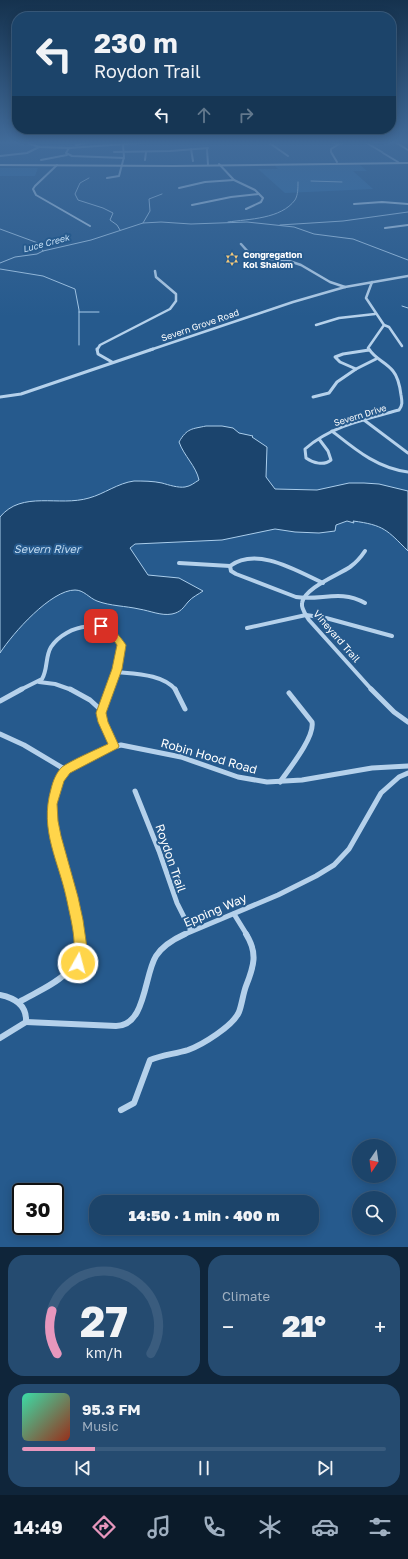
<!DOCTYPE html>
<html lang="en">
<head>
<meta charset="utf-8">
<style>
  :root { --surface:#1c446a; --page:#254b70; --text:#f1f3f6; --muted:#a0b0c1; --line:#3a5c7e; --accent:#e797bd }
  body { margin:0; font-family:"Golos Text",sans-serif; background:var(--page); color:var(--text); height:100vh; display:flex; flex-direction:column; font-size:15px; white-space:nowrap }
  * { box-sizing:border-box; margin:0 }
  p { font-size:13px; color:var(--muted) }
  .icon { flex:none; width:22px; height:22px; fill:none; stroke:currentColor; stroke-width:2; stroke-linecap:round; stroke-linejoin:round }
  .map { position:relative; height:1247px; overflow:hidden }
  .drawer { display:flex; flex-direction:column; gap:8px; padding:8px; background:#0f253a; flex:1 }
  .drawer>* { flex:none }
  .top-card { position:absolute; left:12px; top:12px; width:384px; height:122px; border-radius:16px; box-shadow:0 2px 10px #0003,0 0 0 1px var(--line); background:#1c446a; color:var(--text); overflow:hidden }
  .needle { width:26px; rotate:193deg }
  .fabs { position:absolute; left:352px; top:1139px; display:grid; gap:8px }
  .fabs a { display:grid; place-items:center; width:44px; height:44px; border-radius:50%; background:var(--surface); box-shadow:0 2px 10px #0003,0 0 0 1px var(--line); font-size:20px }
  .speed { position:absolute; left:12px; top:1183px; display:flex; gap:8px; font-size:20px; font-weight:700; text-align:center }
  .speed>* { display:grid; place-content:center; width:52px; height:52px; border-radius:50%; background:var(--surface); box-shadow:0 2px 10px #0003,0 0 0 1px var(--line); line-height:1 }
  .speed .limit { border:2px solid #111; border-radius:6px; background:#fff; color:#111 }
  .pin { position:absolute; display:grid; place-items:center; width:34px; height:34px; color:#fff; margin:-17px; border-radius:8px; box-shadow:0 2px 6px #0006 }
  .me { position:absolute; width:44px; margin:-22px; rotate:7deg; stroke-linejoin:round; filter:drop-shadow(0 0 3px #0008) }
  .turn { display:flex; align-items:center; gap:14px; height:84px; padding:0 16px; font-size:18px }
  .turn .icon { width:52px; height:52px; stroke-width:2.5 }
  .turn b { display:block; font-size:28px; line-height:34px }
  .lanes { display:flex; align-items:center; height:38px; padding:0 16px; background:#0003; justify-content:center; gap:20px; direction:ltr }
  .lanes .off { opacity:.35 }
  .big { font-size:30px; font-weight:800; line-height:1.1 }
  .drawer .card { flex:1; display:flex; flex-direction:column; justify-content:center; gap:6px; min-width:0; padding:0 14px; border-radius:16px; background:var(--page) }
  .drawer .dial { align-items:center; gap:0 }
  .dial svg { height:104px; overflow:visible; fill:none; stroke:var(--line); stroke-width:7; stroke-linecap:round; text-anchor:middle }
  .dial text { fill:var(--text); stroke:none }
  .song { display:flex; align-items:center; gap:12px }
  .cover { width:48px; height:48px; border-radius:6px; background:linear-gradient(135deg,hsl(160 70% 55%),hsl(10 70% 35%)) }
  .played { height:4px; border-radius:2px; background:linear-gradient(90deg,var(--accent) 20%,var(--line) 20%) }
  .keys { display:flex; justify-content:space-around; direction:ltr }
  .heat { display:flex; justify-content:space-between; align-items:center; font-size:22px; direction:ltr }
  .drawer .tiles { flex:1; display:grid; gap:8px; grid-template-columns:1fr 1fr }
  .card:last-child { grid-column:span 2 }
  .trip { position:absolute; left:89px; top:1195px; width:230px; height:40px; border-radius:16px; background:var(--surface); box-shadow:0 2px 10px #0003,0 0 0 1px var(--line); font-weight:800; line-height:40px; text-align:center }
  .dock { display:flex; height:64px; justify-content:space-around; align-items:center; background:#0b1b2a; color:var(--muted) }
  .dock .icon { width:28px; height:28px }
  .dock .active { color:var(--accent) }
  .dock b { font-size:18px; color:var(--text) }
  .map>svg:first-child { display:block }
</style>
</head>
<body>
<div class="map">
<svg width="408" height="1247" viewBox="0 0 408 1247">
  <rect width="100%" height="100%" fill="#265a8d"/>
  <g fill="#306da5">
    <polygon points="274,165 360,165 367,171 353,171 373,189 285,193 258,169 278,169"/>
    <polygon points="0,168 38,168 35,176 0,176"/>
  </g>
  <path fill="#1b446d" stroke="#aacdeb" d="M206 426H222L233 428 239 433 253 436 252 437 267 447 266 477 275 489 317 490 349 483H364L379 484 408 491V551C387 530 384 525 353 521L354 523 347 521 336 525 335 531 319 533 295 532 275 529 222 540 135 544 130 548 148 575 179 578 203 591C199 594 192 597 188 602 183 608 181 612 172 614 161 616 151 611 139 609 126 606 110 606 97 601 89 598 84 590 75 590 51 590 13 633 0 653V517C22 490 59 507 89 498 104 494 118 483 134 481 143 481 153 481 162 483 169 485 178 488 185 487 191 486 194 483 199 480 196 466 184 456 179 442 187 428 192 429 206 426Z"/>
  <g fill="none" stroke-linecap="round" stroke-linejoin="round">
    <g stroke="#aacdeb" stroke-width="1">
      <polyline points="89,178 80,183 75,194 78,200 103,208 113,213 110,220 117,225 120,230"/>
      <polyline points="311,181 342,182"/>
      <path d="M228 222C249 219 281 219 295 200 298 195 298 188 298 182"/>
      <polyline points="143,223 150,211 149,199 162,194"/>
      <polyline points="280,225 343,221 408,212"/>
      <polyline points="0,229 38,243 43,251"/>
      <polyline points="0,263 15,257 37,254 43,251 91,240 143,223 161,222 191,224 247,222 294,227 314,234 353,239 408,260"/>
      <polyline points="0,269 43,276 75,289 79,310 79,345"/>
      <polyline points="402,306 408,308"/>
      <polyline points="79,312 99,312"/>
    </g>
    <g stroke="#b5d1eb" stroke-width="2">
      <polyline points="25,142 39,147 69,148 154,142"/>
      <polyline points="268,142 288,156"/>
      <polyline points="327,142 339,144"/>
      <polyline points="365,142 382,152"/>
      <polyline points="76,145 90,142"/>
      <polyline points="69,148 66,153 72,156 124,158"/>
      <polyline points="191,149 193,161"/>
      <polyline points="207,149 208,165"/>
      <polyline points="114,152 170,151 208,148"/>
      <polyline points="383,153 398,162"/>
      <polyline points="0,156 27,153 39,147"/>
      <polyline points="41,160 67,155"/>
      <polyline points="145,160 146,152"/>
      <polyline points="337,162 331,152 331,149 339,144 347,142"/>
      <polyline points="219,164 234,180 255,190 263,198 261,202 246,209"/>
      <polyline points="57,165 35,186 33,189 36,195 90,226"/>
      <polyline points="107,178 119,176 124,157 123,145"/>
      <polyline points="179,188 205,182 234,180"/>
      <polyline points="354,204 382,202 408,204"/>
      <polyline points="192,205 231,197 259,194"/>
      <polyline points="385,228 408,225"/>
    </g>
    <g stroke="#b5d1eb" stroke-width="2.5">
      <polyline points="241,244 250,254 263,258 289,261 301,265 330,282 345,287"/>
      <polyline points="316,325 339,318 375,314"/>
      <polyline points="384,325 389,327 402,346"/>
      <polyline points="97,350 100,345 170,309 176,301 176,294 156,277 155,271"/>
      <polyline points="150,350 293,302 345,287 408,276"/>
      <polyline points="367,350 369,350"/>
      <polyline points="369,350 368,348 384,325 366,298 372,282"/>
    </g>
    <g stroke="#b5d1eb" stroke-width="3">
      <polyline points="97,349 98,354 112,362"/>
      <polyline points="356,369 340,362 335,357 343,354 369,350"/>
      <polyline points="0,397 21,394 153,349"/>
      <polyline points="313,397 329,393 337,382 356,369 376,359"/>
      <polyline points="364,420 408,453"/>
      <path d="M332 431C356 450 377 468 408 472"/>
      <path d="M319 439 328 451 331 460C324 466 313 463 306 458L305 449C331 426 366 419 399 410 403 405 402 401 401 395 400 387 398 377 393 371 386 362 375 359 369 349"/>
    </g>
    <g stroke="#b5d1eb" stroke-width="4">
      <path d="M365 551C361 557 357 562 350 567 338 575 304 588 302 603 301 609 306 615 309 620L372 690"/>
      <polyline points="179,563 230,566"/>
      <path d="M230 566 231 571 236 574 296 597C321 601 340 589 365 603"/>
      <path d="M230 566C257 546 297 571 323 583"/>
      <polyline points="247,628 306,615 326,618 392,636"/>
      <path d="M116 672C136 674 163 674 176 690"/>
      <polyline points="39,682 55,684 72,690"/>
      <path d="M20 690 42 679C48 669 45 657 51 647 66 624 109 616 121 645L117 669 109 690"/>
    </g>
    <g stroke="#b5d1eb" stroke-width="5">
      <polyline points="70,689 90,700 101,710"/>
      <polyline points="110,689 101,713 114,745"/>
      <polyline points="175,689 185,709"/>
      <polyline points="371,689 394,712 408,722"/>
      <polyline points="0,701 22,689"/>
      <polyline points="0,734 24,745 66,770"/>
      <path d="M280 782C289 769 315 737 312 722L289 693"/>
      <polyline points="135,791 159,851 177,903 191,931"/>
      <polyline points="234,914 247,935"/>
      <polyline points="79,935 75,911 59,854 53,826 53,799 60,776 69,768 102,750 121,745 181,757 238,777 267,782 302,780 372,768 408,766"/>
      <polyline points="183,935 278,895 316,876 334,865 349,849 381,793 399,777 408,773"/>
    </g>
    <g stroke="#b5d1eb" stroke-width="6">
      <path d="M0 995C15 998 27 1005 26 1022L0 1038"/>
      <path d="M19 1002C47 986 85 974 79 934"/>
      <path d="M26 1022 116 1026C146 1026 144 975 156 956 163 945 174 939 185 934"/>
      <path d="M121 1110 134 1103 150 1060C162 1055 175 1054 188 1050 202 1045 233 1026 239 1012 242 1004 243 994 246 986 254 966 258 953 246 934"/>
    </g>
    <g fill="#e0edf9" fill-rule="evenodd">
      <polygon points="393,142 398,142 408,149 408,151"/>
      <polygon points="408,162 408,164 174,167 0,166 0,164 174,165"/>
    </g>
  </g>
  <linearGradient id="sky" x2="0" y2="1"><stop stop-color="#15324e"/><stop offset="0.45" stop-color="#416b9a"/><stop offset="1" stop-color="#416b9a" stop-opacity="0"/></linearGradient>
  <rect width="408" height="317" fill="url(#sky)"/>
  <path fill="#ffd54a" stroke="#a68a30" d="M101 624C113 627 119 635 126 645L122 669 106 713 108 722 119 746 118 748 70 773 64 781 57 804 58 821 61 836 78 897 83 920 87 948 82 967 78 968 73 967C70 961 73 956 74 949 75 934 70 916 67 901 59 861 39 831 51 789 53 781 56 773 62 767 70 761 97 749 108 744L98 722 96 713 112 669 117 645 112 638 97 626Z"/>
  <defs>
    <g id="synagogue-bare" transform="scale(1.08)"><path d="M0-6.5L5.6 3.2H-5.6ZM0 6.5L5.6-3.2H-5.6Z" fill="#f4c87a" stroke="#265a8d" stroke-width="2.5" paint-order="stroke"/></g>
  </defs>
  <g fill-rule="evenodd">
    <use href="#synagogue-bare" x="232" y="259"/>
  </g>
  <g text-anchor="middle" dominant-baseline="central" stroke-width="4" stroke-linejoin="round" paint-order="stroke">
    <g font-size="9" font-style="italic" fill="#c1dbf2" stroke="#265a8d">
      <text transform="translate(46 243) rotate(-15)">Luce Creek</text>
    </g>
    <g font-size="9" font-weight="bold" fill="#fff" stroke="#265a8d" text-anchor="start">
      <text x="243" y="254">Congregation<tspan x="243" dy="10">Kol Shalom</tspan></text>
    </g>
    <g font-size="9" fill="#fff" stroke="#265a8d">
      <text transform="translate(200 325) rotate(-19)">Severn Grove Road</text>
      <text transform="translate(360 415) rotate(-17)">Severn Drive</text>
    </g>
    <g font-size="10" fill="#fff" stroke="#265a8d">
      <text transform="translate(337 636) rotate(49)">Vineyard Trail</text>
    </g>
    <g font-size="11" font-style="italic" fill="#c1dbf2" stroke="#265a8d">
      <text x="47" y="548">Severn River</text>
    </g>
    <g font-size="12" fill="#fff" stroke="#265a8d">
      <text transform="translate(209 756) rotate(16)">Robin Hood Road</text>
      <text transform="translate(171 858) rotate(71)">Roydon Trail</text>
      <text transform="translate(215 910) rotate(-23)">Epping Way</text>
    </g>
  </g>
</svg>
<div class="fabs">
<a><svg class="needle" viewBox="-14 -14 28 28"><path d="M0-13l5 13h-10z" fill="#e53935"/><path d="M0 13l5-13h-10z" fill="#a0b0c1"/></svg></a>
<a><svg class="icon" aria-label="search" viewBox="0 0 24 24"><circle cx="10" cy="10" r="6"/><path d="M15 15l6 6"/></svg></a>
</div>
<div class="speed"><div class="limit">30</div></div>
<div class="pin" style="left:101px;top:626px;background:#d93025"><svg class="icon" aria-label="arrive" viewBox="0 0 24 24"><path d="M6 21V4h12l-3 4 3 4H6"/></svg></div>
<svg class="me" style="left:78px;top:963px" viewBox="-20 -20 40 40"><circle r="17" fill="#ffd54a" stroke="#fff" stroke-width="3"/><path d="M0-11L8 9 0 5-8 9z" fill="#fff"/></svg>
<div class="trip">14:50 · 1 min · 400 m</div>
<div class="top-card">
<div class="turn"><svg class="icon" aria-label="left" viewBox="0 0 24 24"><path d="M17 20v-9H6M10 6l-5 5 5 5"/></svg><div><b>230 m</b>Roydon Trail</div></div>
<div class="lanes"><svg class="icon" aria-label="left" viewBox="0 0 24 24"><path d="M17 20v-9H6M10 6l-5 5 5 5"/></svg><svg class="icon off" aria-label="ahead" viewBox="0 0 24 24"><path d="M12 20V5M6 11l6-6 6 6"/></svg><svg class="icon off" aria-label="right" viewBox="0 0 24 24"><path d="M7 20v-9h11M14 6l5 5-5 5"/></svg></div>
</div>
</div>
<section class="drawer">
<div class="tiles">
<div class="card dial"><svg viewBox="0 0 100 80">
<path d="M14 69A42 42 0 1 1 86 69"/>
<path d="M14 69A42 42 0 0 1 10 36" stroke="#e797bd"/>
<text x="50" y="56" font-size="32" font-weight="700">27</text>
<text x="50" y="72" font-size="11">km/h</text>
</svg></div>
<div class="card"><p>Climate</p>
<div class="heat"><a>−</a><b class="big">21°</b><a>+</a></div>
</div>
<div class="card">
<div class="song"><i class="cover"></i><div><b>95.3 FM</b><p>Music</p></div></div>
<div class="played"></div>
<div class="keys"><svg class="icon" aria-label="previous" viewBox="0 0 24 24"><path d="M18 5L8 12l10 7zM5 5v14"/></svg><svg class="icon" aria-label="pause" viewBox="0 0 24 24"><path d="M8 5v14M16 5v14"/></svg><svg class="icon" aria-label="next" viewBox="0 0 24 24"><path d="M6 5l10 7-10 7zM19 5v14"/></svg></div>
</div>
</div>
</section>
<nav class="dock">
<b>14:49</b>
<svg class="icon active" aria-label="directions" viewBox="0 0 24 24"><path d="M12 3l9 9-9 9-9-9zM9 14v-3h6M13 9l2 2-2 2"/></svg>
<svg class="icon" aria-label="music" viewBox="0 0 24 24"><path d="M9 18V5l10-2v13"/><circle cx="6" cy="18" r="3"/><circle cx="16" cy="16" r="3"/></svg>
<svg class="icon" aria-label="phone" viewBox="0 0 24 24"><path d="M5 4h4l2 5-3 2q2 4 5 5l2-3 5 2v4C11 20 4 13 5 4z"/></svg>
<svg class="icon" aria-label="climate" viewBox="0 0 24 24"><path d="M12 3v18M4 7l16 10M4 17L20 7"/></svg>
<svg class="icon" aria-label="car" viewBox="0 0 24 24"><path d="M5 17H2v-5l4-1 3-4h7l3 4 3 1v5h-3M9 17h6M6 11h13"/><circle cx="7" cy="17" r="2"/><circle cx="17" cy="17" r="2"/></svg>
<svg class="icon" aria-label="filters" viewBox="0 0 24 24"><path d="M4 7h16M4 17h16"/><circle cx="9" cy="7" r="2"/><circle cx="15" cy="17" r="2"/></svg>
</nav>
</body>
</html>
